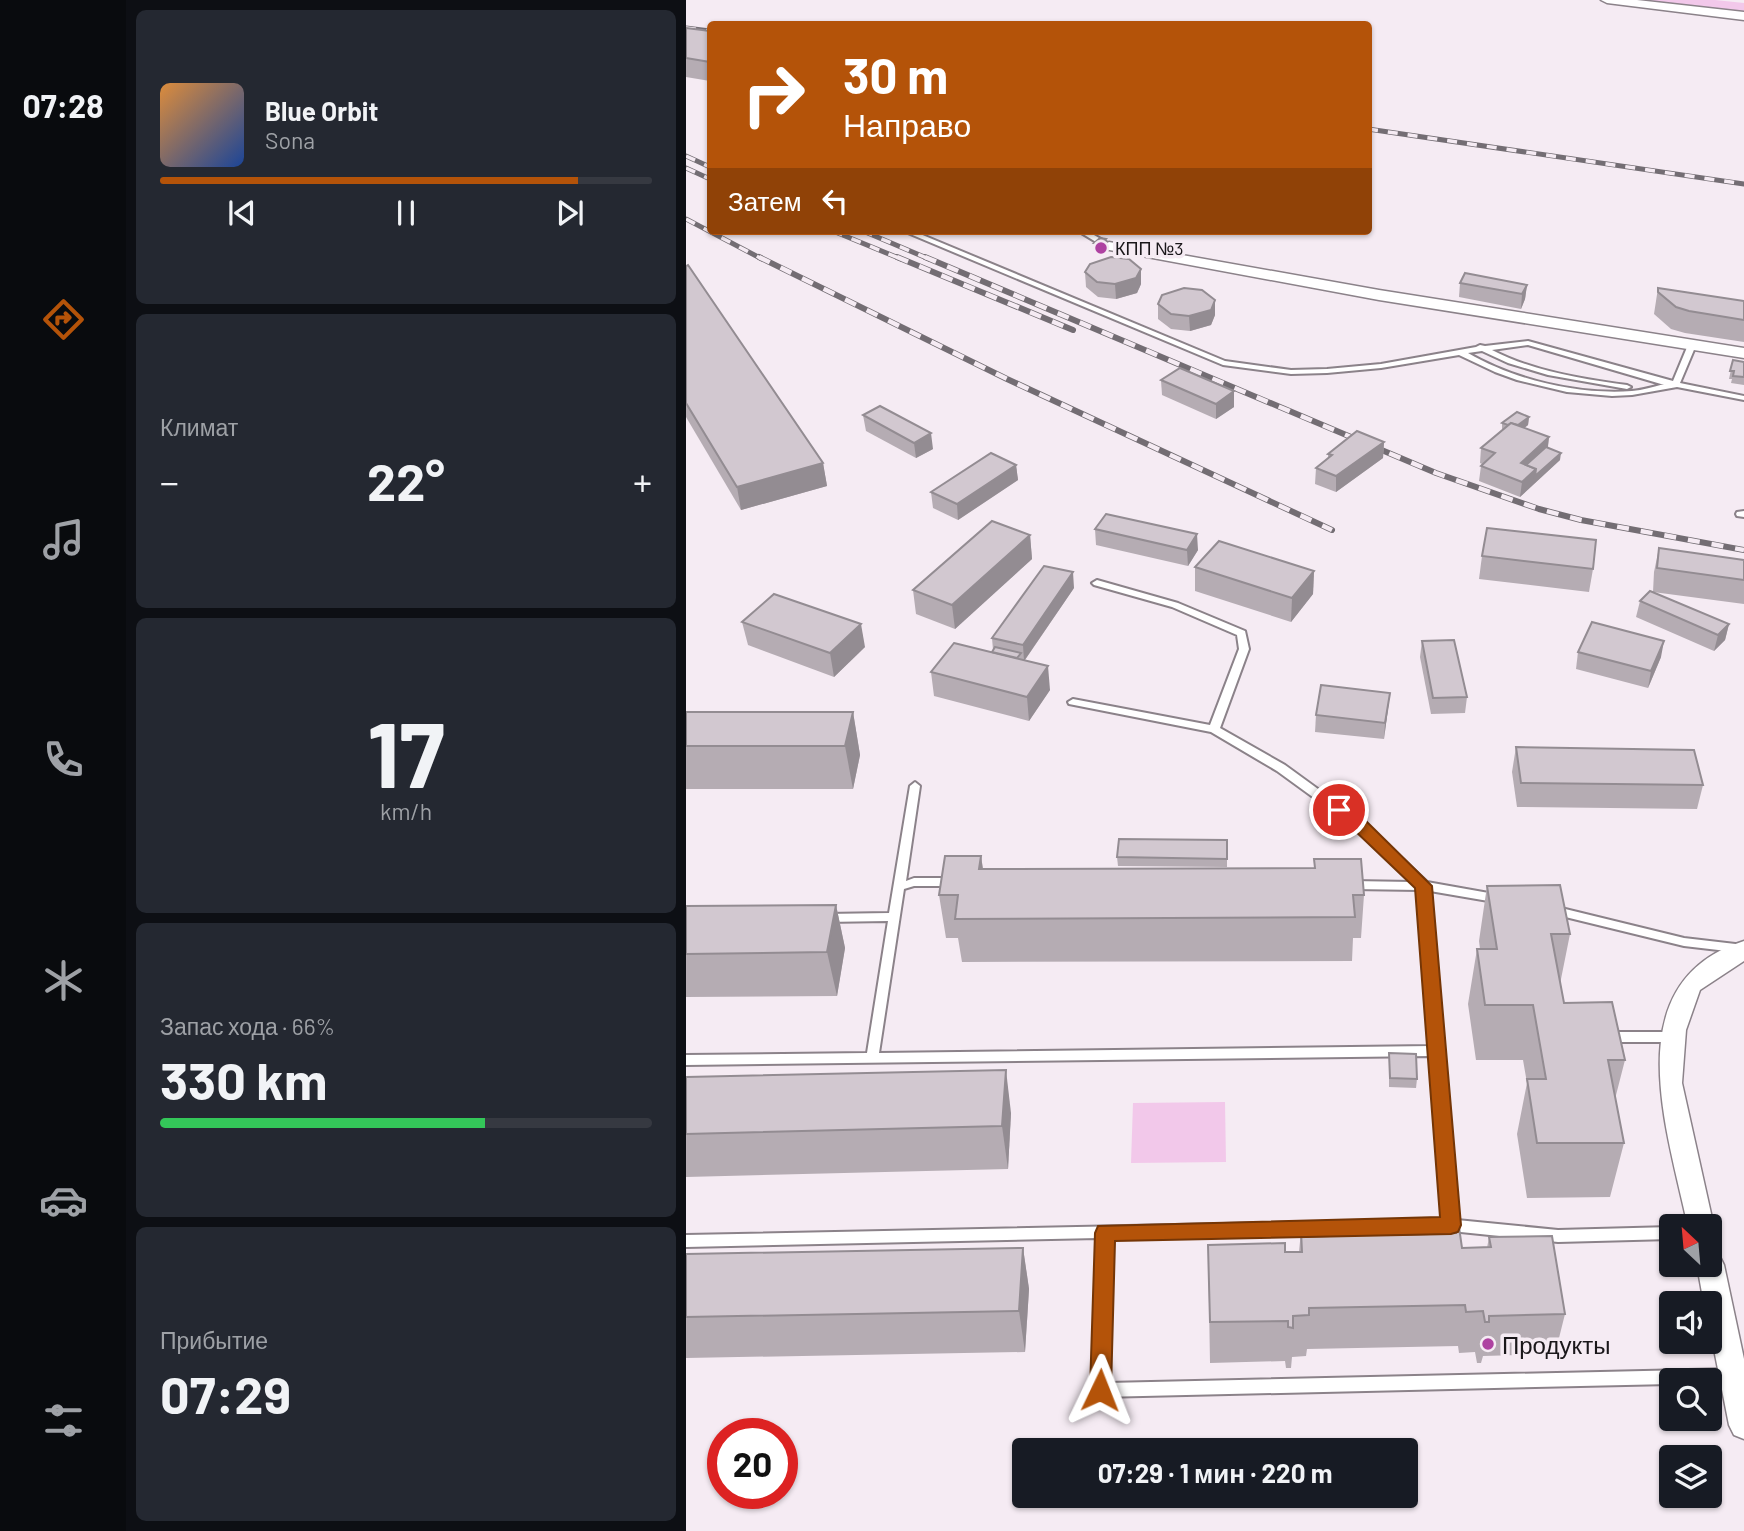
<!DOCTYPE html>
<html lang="ru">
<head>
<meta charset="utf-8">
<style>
  :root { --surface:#171b24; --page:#242831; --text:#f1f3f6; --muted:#9ea1a6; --line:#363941; --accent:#b45309 }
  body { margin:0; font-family:Barlow,sans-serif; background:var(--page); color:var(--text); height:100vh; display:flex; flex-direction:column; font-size:26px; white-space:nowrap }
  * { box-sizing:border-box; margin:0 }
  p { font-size:23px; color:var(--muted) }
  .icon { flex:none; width:38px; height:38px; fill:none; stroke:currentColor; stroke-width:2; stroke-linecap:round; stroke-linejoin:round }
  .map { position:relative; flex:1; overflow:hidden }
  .drawer { display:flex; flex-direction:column; gap:10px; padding:10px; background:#0d0f14; width:560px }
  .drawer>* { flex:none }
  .guide { position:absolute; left:21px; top:21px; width:665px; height:214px; border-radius:7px; box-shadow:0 2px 5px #0004; background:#b45309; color:#fff; overflow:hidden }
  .needle { width:46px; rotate:334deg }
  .tools { position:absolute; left:973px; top:1214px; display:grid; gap:14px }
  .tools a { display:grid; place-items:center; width:63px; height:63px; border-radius:7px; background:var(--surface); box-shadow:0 2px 5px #0004; font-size:35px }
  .speed { position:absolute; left:21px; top:1418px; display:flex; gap:14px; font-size:35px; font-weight:700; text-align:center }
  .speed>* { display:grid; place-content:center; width:91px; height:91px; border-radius:50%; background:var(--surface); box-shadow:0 2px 5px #0004; line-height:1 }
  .speed .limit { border:10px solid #d22; background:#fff; color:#111 }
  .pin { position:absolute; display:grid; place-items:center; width:60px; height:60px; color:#fff; margin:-30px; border:4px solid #fff; border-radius:50%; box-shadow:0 2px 7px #0007 }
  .me { position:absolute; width:77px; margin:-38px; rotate:2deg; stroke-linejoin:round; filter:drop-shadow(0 0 5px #0008) }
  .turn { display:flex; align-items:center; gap:24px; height:147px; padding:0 21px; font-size:32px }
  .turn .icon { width:91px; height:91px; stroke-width:2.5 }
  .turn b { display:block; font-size:49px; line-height:60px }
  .then { display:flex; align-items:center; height:66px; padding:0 21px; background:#0003; gap:14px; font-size:26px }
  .big { font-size:52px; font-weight:700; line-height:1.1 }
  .drawer .tile { flex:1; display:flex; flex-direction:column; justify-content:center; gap:10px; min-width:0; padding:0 24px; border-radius:10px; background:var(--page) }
  .drawer .dial { align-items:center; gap:0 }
  .dial b { font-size:91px; line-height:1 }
  .song { display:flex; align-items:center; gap:21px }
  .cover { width:84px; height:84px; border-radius:10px; background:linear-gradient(135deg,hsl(30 70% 55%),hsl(220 70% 35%)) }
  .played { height:7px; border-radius:4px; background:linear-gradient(90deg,var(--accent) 85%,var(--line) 85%) }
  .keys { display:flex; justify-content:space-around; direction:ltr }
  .heat { display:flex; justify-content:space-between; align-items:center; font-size:38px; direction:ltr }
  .charge { height:10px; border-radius:5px; background:linear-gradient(90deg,#34c759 66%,var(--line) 0) }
  .trip { position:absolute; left:326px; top:1438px; width:406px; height:70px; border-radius:7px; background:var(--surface); box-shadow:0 2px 5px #0004; font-weight:700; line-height:70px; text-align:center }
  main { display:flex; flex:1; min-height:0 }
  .dock { display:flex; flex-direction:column; width:126px; justify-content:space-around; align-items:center; background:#090b0e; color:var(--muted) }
  .dock .icon { width:49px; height:49px }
  .dock .current { color:var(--accent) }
  .dock b { font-size:32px; color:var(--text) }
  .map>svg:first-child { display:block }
</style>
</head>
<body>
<main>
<nav class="dock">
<b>07:28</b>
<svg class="icon current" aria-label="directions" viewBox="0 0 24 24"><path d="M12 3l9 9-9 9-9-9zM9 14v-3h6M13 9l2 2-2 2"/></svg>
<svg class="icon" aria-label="music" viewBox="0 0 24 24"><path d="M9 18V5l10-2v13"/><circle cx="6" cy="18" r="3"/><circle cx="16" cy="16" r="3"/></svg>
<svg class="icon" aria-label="phone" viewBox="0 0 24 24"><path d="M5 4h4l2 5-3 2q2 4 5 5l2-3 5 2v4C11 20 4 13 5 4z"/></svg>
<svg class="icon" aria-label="climate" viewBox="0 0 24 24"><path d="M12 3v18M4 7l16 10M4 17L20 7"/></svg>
<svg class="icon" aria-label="car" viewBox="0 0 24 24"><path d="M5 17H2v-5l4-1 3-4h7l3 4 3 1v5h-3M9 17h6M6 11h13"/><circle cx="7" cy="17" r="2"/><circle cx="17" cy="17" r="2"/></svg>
<svg class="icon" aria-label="filters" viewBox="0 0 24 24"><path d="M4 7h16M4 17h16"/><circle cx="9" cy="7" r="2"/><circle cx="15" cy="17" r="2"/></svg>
</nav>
<section class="drawer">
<div class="tile">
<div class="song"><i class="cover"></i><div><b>Blue Orbit</b><p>Sona</p></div></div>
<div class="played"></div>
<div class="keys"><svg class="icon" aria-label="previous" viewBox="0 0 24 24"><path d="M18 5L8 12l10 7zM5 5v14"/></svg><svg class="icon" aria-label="pause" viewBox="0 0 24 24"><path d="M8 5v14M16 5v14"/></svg><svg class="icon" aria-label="next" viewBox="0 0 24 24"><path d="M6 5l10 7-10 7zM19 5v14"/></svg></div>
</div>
<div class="tile"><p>Климат</p>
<div class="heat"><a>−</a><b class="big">22°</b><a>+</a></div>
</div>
<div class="tile dial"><b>17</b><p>km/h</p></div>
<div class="tile"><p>Запас хода · 66%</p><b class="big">330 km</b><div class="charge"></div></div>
<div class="tile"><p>Прибытие</p><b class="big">07:29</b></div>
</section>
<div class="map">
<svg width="1058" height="1531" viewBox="0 0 1058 1531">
  <rect width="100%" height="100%" fill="#f5ebf3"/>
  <g fill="#f2c8ea">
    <polygon points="952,0 1029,0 1058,3 1058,13"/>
    <polygon points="539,1102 540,1162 445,1163 447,1103"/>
  </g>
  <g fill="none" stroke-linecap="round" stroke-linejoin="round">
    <g stroke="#8b8289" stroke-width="4">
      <g id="service">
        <path d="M217 231H227L539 361 605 370 641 369 695 364 790 347 794 345 799 346 842 341 987 381 1002 345 1006 343 1010 345 994 383 1058 396V400L991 387 946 395 926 396 881 392 831 380 809 372 773 355 695 368 641 373 605 374 537 365ZM842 345 975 384H978C967 387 957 390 946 391 891 395 829 380 782 353L796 351 822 363 862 375 941 389 945 387 941 385C896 379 846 371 806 350Z"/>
        <polygon points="392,231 401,231 427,246 420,248"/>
        <polygon points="1058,511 1058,517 1051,516 1050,514 1051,512"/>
        <polygon points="411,580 492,603 559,631 563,649 534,728 599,765 676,821 741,882 814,895 818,896 820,899 818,902 814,903 744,891 771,1220 872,1230 985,1227 985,1239 872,1242 765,1231 703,1233 698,1231 696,1227 698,1223 703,1221 758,1219 745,1056 0,1065 0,1055 181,1053 202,921 139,922 135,921 133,918 135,915 139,914 203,913 224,786 229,782 234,786 220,881 228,878 269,878 273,879 275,882 273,885 269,886 228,886 218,889 193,1053 745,1046 733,890 666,889 662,888 660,885 662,882 666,881 726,882 668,827 591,771 525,732 383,704 382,702 387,699 524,725 553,649 551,635 486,607 408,585 406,583"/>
        <polygon points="867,906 998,938 1058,945 1058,953 998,946 863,913 861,910 863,907"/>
        <polygon points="922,1032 988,1032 992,1034 994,1037 992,1040 988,1042 922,1042 918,1040 916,1037 918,1034"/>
        <polygon points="683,1221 688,1223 690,1227 688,1231 683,1233 426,1238 421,1383 1045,1369 1050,1371 1052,1376 1050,1381 1045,1383 985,1381 985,1384 414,1397 409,1395 407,1390 412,1238 0,1247 0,1235"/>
      </g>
    </g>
    <g stroke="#8b8289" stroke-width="3">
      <g id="minor">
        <polygon points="915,0 951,0 1058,12 1058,20 921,3"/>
        <polygon points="423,242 693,290 1058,348 1058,358 693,300 418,249 416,246"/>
        <path d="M1058 941V961L1014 990 1000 1030 996 1083 1028 1227 1024 1235V1227H1002C982 1131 928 982 1058 941Z"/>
        <polygon points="1024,1253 1034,1257 1038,1265 1058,1359 1058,1439 1048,1435 1043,1425 1024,1329 1024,1304 1018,1304 1011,1265 1024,1265"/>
      </g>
    </g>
    <use href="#service" fill="#fff" fill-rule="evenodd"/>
    <use href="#minor" fill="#fff" fill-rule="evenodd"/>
    <g stroke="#736d73" stroke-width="5">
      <g id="rail-far1">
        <polyline points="0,28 24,31"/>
        <polyline points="682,129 1058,184"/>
        <polyline points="0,156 24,167"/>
        <polyline points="0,168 24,179"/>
        <polyline points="0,219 76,259"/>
        <polyline points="147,231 215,259"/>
        <polyline points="177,231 243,259"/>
      </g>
    </g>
    <g stroke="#736d73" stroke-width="6">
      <g id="rail">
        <polyline points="73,257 321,379 646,530"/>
        <polyline points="211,257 387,330"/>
        <polyline points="239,257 750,473 853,509 895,520 1058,550"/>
      </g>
    </g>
    <use href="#rail-far1" stroke="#f5ebf3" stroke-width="3.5" stroke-dasharray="10" stroke-linecap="butt"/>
    <use href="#rail" stroke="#f5ebf3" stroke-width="4.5" stroke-dasharray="12" stroke-linecap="butt"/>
  </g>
  <g fill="#b5acb3">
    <polygon points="0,28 24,31 24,81 0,77"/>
    <polygon points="408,243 421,246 415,252 409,251"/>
    <polygon points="0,266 137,463 141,486 55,510 0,417"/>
    <polygon points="455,269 455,284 451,293 430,299 412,297 400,287 399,272"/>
    <polygon points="774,283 841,285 839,299 835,309 773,297"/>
    <polygon points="972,288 1058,301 1058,342 999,333 985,329 968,314"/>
    <polygon points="472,304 529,315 525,325 504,331 485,329 472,319"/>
    <polygon points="1047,360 1058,362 1058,385 1045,383 1046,379 1043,379"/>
    <polygon points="475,380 548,391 548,407 530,419 476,395"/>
    <polygon points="177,415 247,449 230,458 180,431"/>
    <polygon points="843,417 842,425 838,428 863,437 862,447 874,460 834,497 793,481 795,466 796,464 794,463 795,448 816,430 816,423"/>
    <polygon points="698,442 697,458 650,492 629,484 630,468 642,459 642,454"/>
    <polygon points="330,465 332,480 272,520 247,508 245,492"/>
    <polygon points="409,529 512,550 502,566 410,545"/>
    <polygon points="344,535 346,559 269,629 230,614 227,590"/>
    <polygon points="973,548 1058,560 1058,604 967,592 1043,624 1039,640 1028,651 950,617 954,601 967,592 968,572"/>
    <polygon points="796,556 907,569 903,592 793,579"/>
    <polygon points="509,567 628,571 627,594 605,622 509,591"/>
    <polygon points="388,588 339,660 364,690 343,721 248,696 245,672 306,652 307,650 306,638"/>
    <polygon points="56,622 179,647 148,677 62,645"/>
    <polygon points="736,641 781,697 779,713 745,714 734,657"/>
    <polygon points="892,652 975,657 962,688 890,669"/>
    <polygon points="704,693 698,739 629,732 630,715"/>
    <polygon points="0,712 167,712 174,755 167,789 0,789"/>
    <polygon points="830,747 1017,785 1011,809 831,807 826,772"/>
    <polygon points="541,840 541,867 432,866 431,857"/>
    <polygon points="295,856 297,869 628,868 628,859 678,895 675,938 667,938 666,961 276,962 272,938 260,938 253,895"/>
    <polygon points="801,886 884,934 874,984 878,1003 939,1060 929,1099 938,1143 924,1197 841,1198 831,1134 841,1083 837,1060 790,1060 782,1004 791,949 794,949 793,941"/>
    <polygon points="150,905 159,948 151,996 0,997 0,906"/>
    <polygon points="703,1053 731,1079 730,1088 703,1087"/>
    <polygon points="0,1077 325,1113 322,1169 0,1177"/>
    <polygon points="669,1227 717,1235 769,1233 770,1227 776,1248 801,1248 803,1237 879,1314 869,1354 797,1356 795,1363 791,1363 789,1352 773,1353 772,1346 621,1349 620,1356 606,1357 605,1368 600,1368 599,1361 524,1363 522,1245 599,1252 613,1252 615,1231 619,1237 668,1235"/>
    <polygon points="337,1248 343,1289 339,1352 0,1358 0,1254"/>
  </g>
  <g fill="#938c92">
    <polygon points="685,129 683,155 682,156 682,132"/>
    <polygon points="420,239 421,246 415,252 415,244"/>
    <polygon points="455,269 455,284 451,293 430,299 429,284"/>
    <polygon points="841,285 839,299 835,309 836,294"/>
    <polygon points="529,300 529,315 525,325 504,331 503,316"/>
    <polygon points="548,391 548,407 530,419 530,404"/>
    <polygon points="843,417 842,425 828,436 829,428"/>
    <polygon points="245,433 247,449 230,458 228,443"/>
    <polygon points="863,437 861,453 834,471 835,463"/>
    <polygon points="698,442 697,458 650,492 650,476"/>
    <polygon points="875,453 874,460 834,497 836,482 850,469"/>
    <polygon points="137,463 141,486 55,510 51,487"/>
    <polygon points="330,465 332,480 272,520 271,504"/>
    <polygon points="511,534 512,550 502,566 501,550"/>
    <polygon points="344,535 346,559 269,629 266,605"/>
    <polygon points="628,571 627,594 605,622 606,598"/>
    <polygon points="387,572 388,588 338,661 337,645"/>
    <polygon points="175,624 179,647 148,677 144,653"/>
    <polygon points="1043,624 1039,640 1028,651 1032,635"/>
    <polygon points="978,641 975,657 962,688 965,671"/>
    <polygon points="362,666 364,690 343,721 341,697"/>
    <polygon points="704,693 702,709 698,739 699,723"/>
    <polygon points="167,712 174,755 167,789 159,746"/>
    <polygon points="295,856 301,899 293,869"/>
    <polygon points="150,905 159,948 151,996 141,952"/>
    <polygon points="320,1070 325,1113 322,1169 316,1126"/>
    <polygon points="337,1248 343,1289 339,1352 333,1311"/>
  </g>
  <g fill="#d2c8d0" stroke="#938c92" stroke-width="2">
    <polygon points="0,28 24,31 24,62 0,58"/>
    <polygon points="414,238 420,239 415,244 408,243"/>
    <polygon points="425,257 443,259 455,269 450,278 429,284 411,282 399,272 404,264"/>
    <polygon points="2,265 137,463 51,487 0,403 0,266"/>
    <polygon points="779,273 841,285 836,294 774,283"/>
    <polygon points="498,288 516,290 529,300 525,310 503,316 485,314 472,304 476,295"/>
    <polygon points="972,288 1058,301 1058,320 1003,311 990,307 972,292"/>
    <polygon points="1047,360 1058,362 1058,377 1047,376 1048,371 1044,371"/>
    <polygon points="494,368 548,391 530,404 475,380"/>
    <polygon points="194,406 245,433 228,443 177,415"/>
    <polygon points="831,412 843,417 832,425 825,423 822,425 816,423"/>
    <polygon points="825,423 863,437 835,463 850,469 836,482 795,466 809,453 795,448"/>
    <polygon points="671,431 698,442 650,476 630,468 646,455 642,454"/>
    <polygon points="860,447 875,453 849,476 850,469 840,465"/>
    <polygon points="305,453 330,465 271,504 245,492"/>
    <polygon points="420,514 511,534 501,550 409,529"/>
    <polygon points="306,521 344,535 266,605 227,590"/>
    <polygon points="801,528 910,540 907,569 796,556"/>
    <polygon points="533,541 628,571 606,598 509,567"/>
    <polygon points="973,548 1058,560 1058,580 971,568"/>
    <polygon points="358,566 387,572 337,645 306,638"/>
    <polygon points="964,591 1043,624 1032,635 954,601"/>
    <polygon points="88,594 175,624 144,653 56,622"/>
    <polygon points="906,622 978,641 965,671 892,652"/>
    <polygon points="768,640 781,697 747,698 736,641"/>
    <polygon points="268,643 362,666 341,697 245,672"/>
    <polygon points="309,647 335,653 331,658 306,652"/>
    <polygon points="635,685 704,693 699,723 630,715"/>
    <polygon points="0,712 167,712 159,746 0,746"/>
    <polygon points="830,747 1008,750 1017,785 835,783"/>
    <polygon points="433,839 541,840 541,859 431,857"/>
    <polygon points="259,856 295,856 293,869 629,868 628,859 675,859 678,895 667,895 669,917 269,919 272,895 253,895"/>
    <polygon points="874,885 884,934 865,934 878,1003 926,1002 939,1060 922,1060 938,1143 851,1143 841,1079 860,1079 847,1005 799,1005 791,949 811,949 801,886"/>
    <polygon points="150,905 141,952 0,954 0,906"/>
    <polygon points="703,1053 730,1054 731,1079 704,1078"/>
    <polygon points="320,1070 316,1126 0,1134 0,1077"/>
    <polygon points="716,1226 717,1235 770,1233 770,1227 773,1227 776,1248 805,1247 803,1237 866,1236 879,1314 803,1316 803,1322 799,1322 797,1311 780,1312 779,1305 623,1308 623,1315 607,1316 607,1328 602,1327 602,1321 524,1322 522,1245 599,1243 599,1252 616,1252 615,1231 618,1231 619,1237 669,1235 669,1227"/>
    <polygon points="337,1248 333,1311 0,1317 0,1254"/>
  </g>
  <polygon fill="#b45309" stroke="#753606" stroke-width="2" points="653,804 678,819 746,886 775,1225 772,1232 765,1234 429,1241 425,1390 422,1397 414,1400 407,1397 404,1390 409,1233 412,1226 754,1217 729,888 666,828 647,814 647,806"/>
  <g fill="#ae42a1" stroke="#f5ebf3" stroke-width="2.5">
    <circle cx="415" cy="248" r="7"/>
    <circle cx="802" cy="1344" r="7"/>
  </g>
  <g text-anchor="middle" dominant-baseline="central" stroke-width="7" stroke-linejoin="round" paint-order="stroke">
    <g font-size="18" fill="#1a171a" stroke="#f5ebf3" text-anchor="start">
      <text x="429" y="248">КПП №3</text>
    </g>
    <g font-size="24" fill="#1a171a" stroke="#f5ebf3" text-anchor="start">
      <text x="816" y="1344">Продукты</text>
    </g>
  </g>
</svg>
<div class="tools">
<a><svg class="needle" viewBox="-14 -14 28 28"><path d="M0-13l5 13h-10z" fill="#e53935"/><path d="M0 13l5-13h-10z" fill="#9ea1a6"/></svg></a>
<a><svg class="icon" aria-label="sound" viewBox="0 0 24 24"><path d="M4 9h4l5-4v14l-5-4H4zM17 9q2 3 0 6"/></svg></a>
<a><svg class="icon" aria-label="search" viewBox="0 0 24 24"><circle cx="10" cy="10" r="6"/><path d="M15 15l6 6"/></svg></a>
<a><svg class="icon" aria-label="layers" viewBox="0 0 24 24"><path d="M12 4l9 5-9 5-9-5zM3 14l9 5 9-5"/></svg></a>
</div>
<div class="speed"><div class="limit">20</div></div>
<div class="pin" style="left:653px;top:810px;background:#d93025"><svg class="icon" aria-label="arrive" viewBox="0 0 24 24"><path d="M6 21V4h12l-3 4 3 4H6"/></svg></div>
<svg class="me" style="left:414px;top:1390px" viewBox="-20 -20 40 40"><path d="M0-17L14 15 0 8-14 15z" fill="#b45309" stroke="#fff" stroke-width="4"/></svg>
<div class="trip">07:29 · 1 мин · 220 m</div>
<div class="guide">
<div class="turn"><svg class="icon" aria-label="right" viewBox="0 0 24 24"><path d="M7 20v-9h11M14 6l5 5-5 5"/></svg><div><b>30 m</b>Направо</div></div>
<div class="then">Затем<svg class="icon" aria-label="left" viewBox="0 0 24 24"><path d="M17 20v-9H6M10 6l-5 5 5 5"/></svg></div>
</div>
</div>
</main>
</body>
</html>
